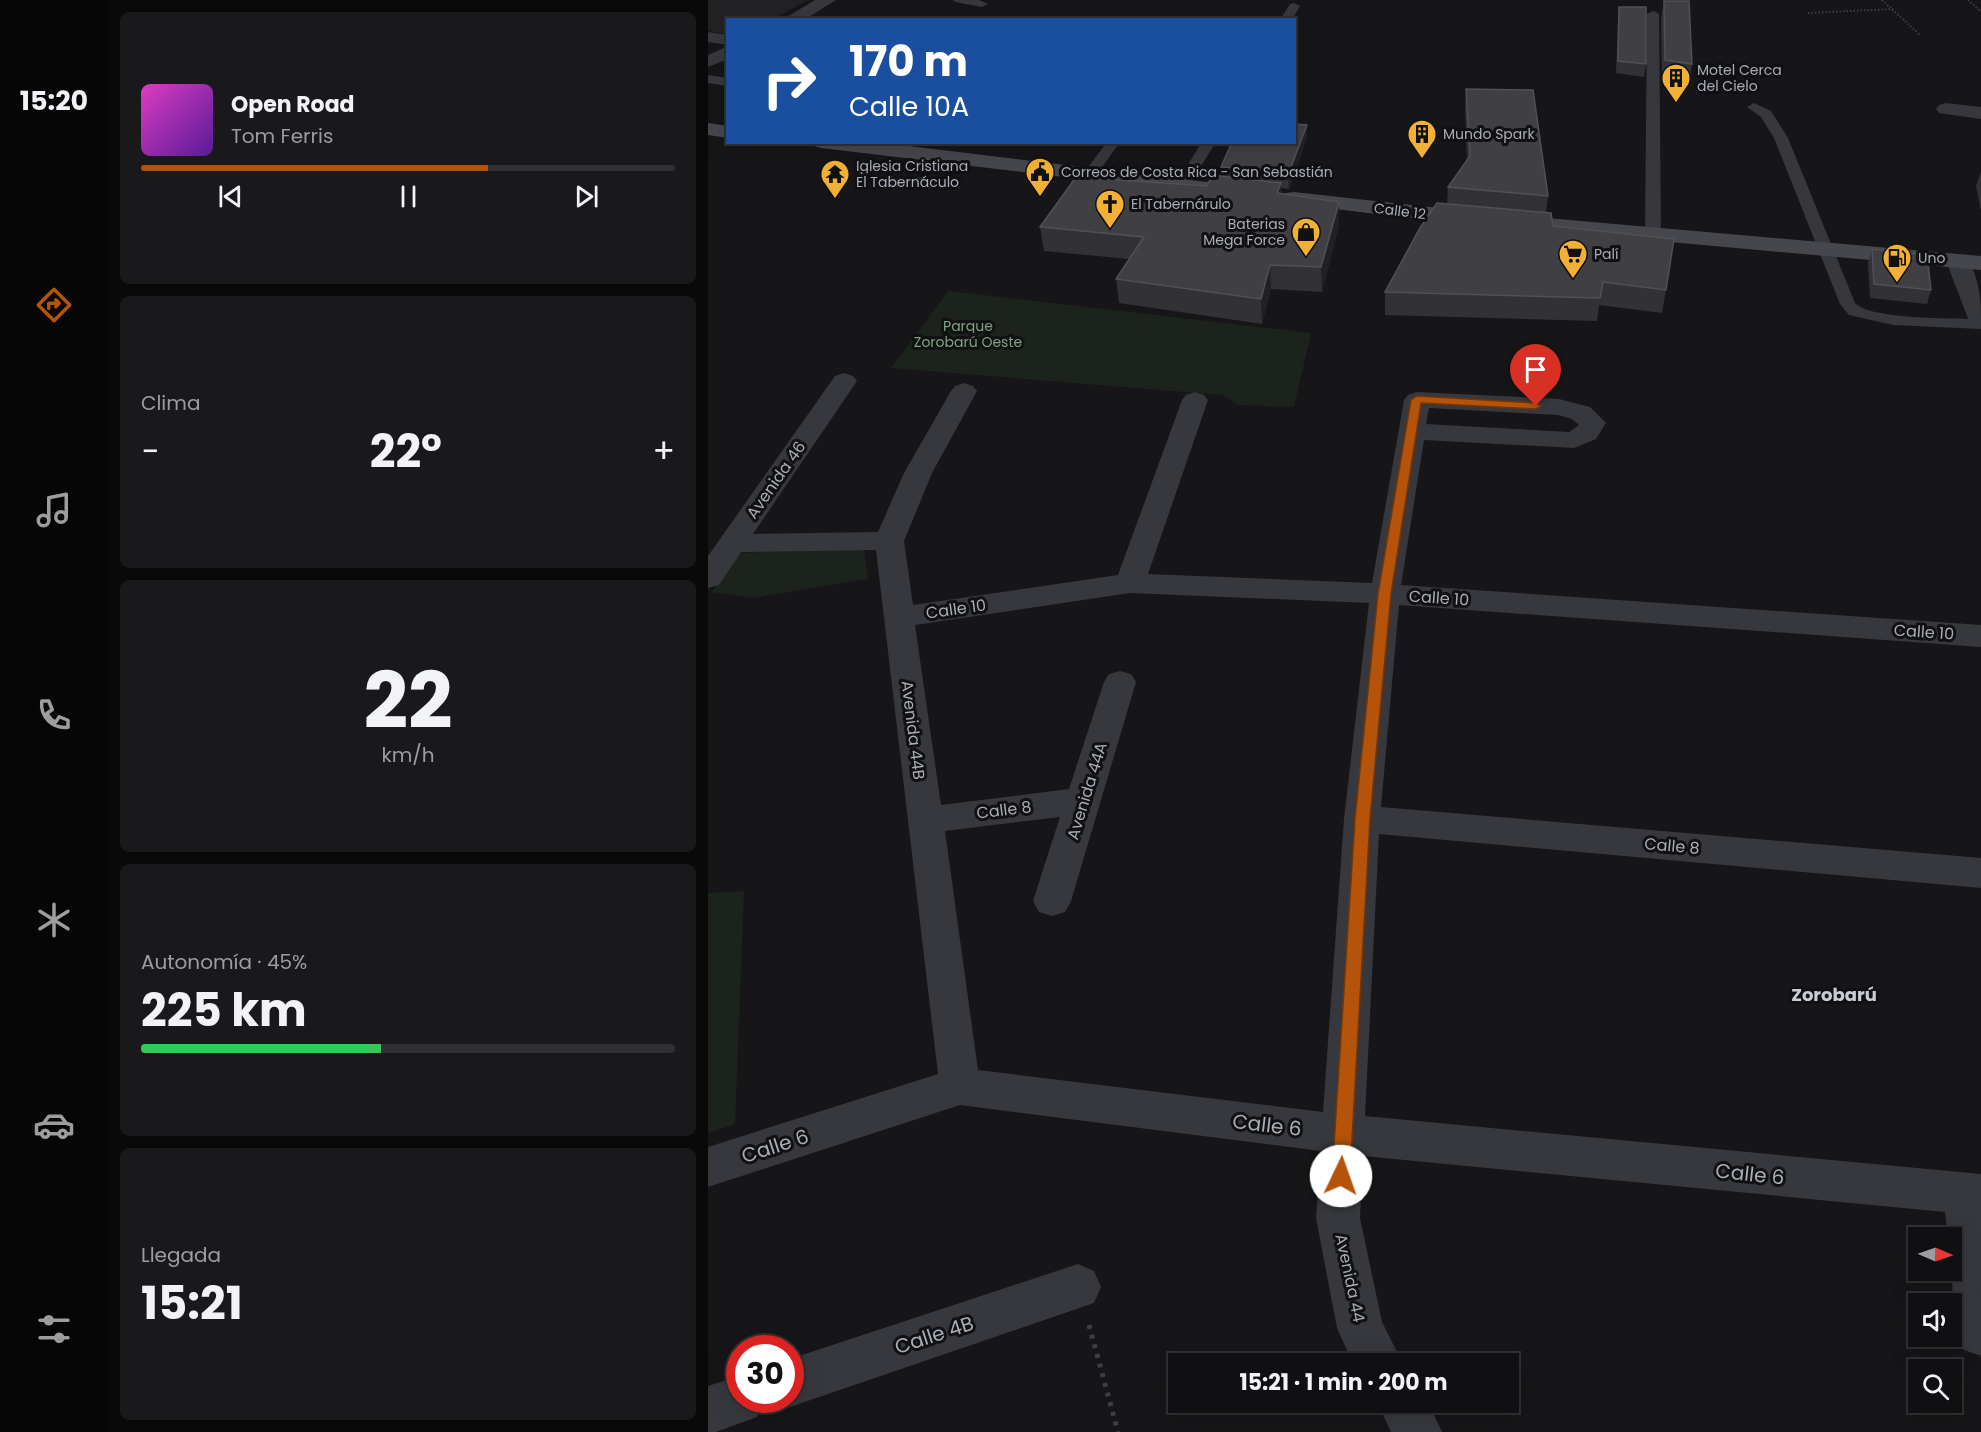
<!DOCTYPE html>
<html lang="es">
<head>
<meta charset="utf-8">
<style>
  :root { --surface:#101012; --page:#19191b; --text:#f1f3f6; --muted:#9c9d9f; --line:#303032; --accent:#b45309 }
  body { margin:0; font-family:Poppins,sans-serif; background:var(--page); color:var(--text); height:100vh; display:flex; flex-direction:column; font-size:22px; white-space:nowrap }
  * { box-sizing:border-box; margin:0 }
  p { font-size:20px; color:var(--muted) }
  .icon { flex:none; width:33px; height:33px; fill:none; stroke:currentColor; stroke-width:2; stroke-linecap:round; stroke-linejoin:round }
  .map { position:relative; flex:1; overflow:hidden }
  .sheet { display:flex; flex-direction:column; gap:12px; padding:12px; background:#09090a; width:600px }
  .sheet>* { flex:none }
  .banner { position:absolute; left:18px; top:18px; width:570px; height:126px; border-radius:0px; box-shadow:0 6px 24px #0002,0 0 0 2px var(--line); background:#1a4fa0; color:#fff; overflow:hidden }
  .needle { width:39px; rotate:92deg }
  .controls { position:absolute; left:1200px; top:1227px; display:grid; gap:12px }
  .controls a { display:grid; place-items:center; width:54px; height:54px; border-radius:0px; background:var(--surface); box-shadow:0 6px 24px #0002,0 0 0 2px var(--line); font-size:30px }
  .speed { position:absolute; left:18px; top:1335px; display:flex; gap:12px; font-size:30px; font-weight:700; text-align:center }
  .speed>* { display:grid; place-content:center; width:78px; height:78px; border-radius:50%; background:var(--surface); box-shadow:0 6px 24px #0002,0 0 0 2px var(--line); line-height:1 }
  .speed .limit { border:9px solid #d22; background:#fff; color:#111 }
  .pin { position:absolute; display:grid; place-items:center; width:51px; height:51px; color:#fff; margin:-62px -26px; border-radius:50% 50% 50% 0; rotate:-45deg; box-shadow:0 0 6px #0007 }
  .pin .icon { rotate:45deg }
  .me { position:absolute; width:66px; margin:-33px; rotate:3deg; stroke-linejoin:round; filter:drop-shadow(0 0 4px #0008) }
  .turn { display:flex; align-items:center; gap:21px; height:126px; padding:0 24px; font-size:27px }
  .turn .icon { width:78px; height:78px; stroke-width:2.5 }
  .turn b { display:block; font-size:42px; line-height:51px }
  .big { font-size:45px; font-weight:700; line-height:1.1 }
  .sheet .tile { flex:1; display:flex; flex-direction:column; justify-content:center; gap:9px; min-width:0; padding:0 21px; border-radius:9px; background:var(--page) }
  .sheet .dial { align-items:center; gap:0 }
  .dial b { font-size:78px; line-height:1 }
  .song { display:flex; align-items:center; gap:18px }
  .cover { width:72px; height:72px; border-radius:9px; background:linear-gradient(135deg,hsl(310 70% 55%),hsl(270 70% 35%)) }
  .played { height:6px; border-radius:3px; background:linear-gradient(90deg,var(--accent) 65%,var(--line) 65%) }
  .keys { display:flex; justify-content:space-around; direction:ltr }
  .heat { display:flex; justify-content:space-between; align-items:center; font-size:33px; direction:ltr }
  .charge { height:9px; border-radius:4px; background:linear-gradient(90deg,#34c759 45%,var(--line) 0) }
  .trip { position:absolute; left:460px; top:1353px; width:351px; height:60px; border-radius:0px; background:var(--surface); box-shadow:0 6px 24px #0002,0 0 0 2px var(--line); font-weight:700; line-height:60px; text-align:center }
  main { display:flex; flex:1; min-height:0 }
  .dock { display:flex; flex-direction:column; width:108px; justify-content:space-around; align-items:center; background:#060607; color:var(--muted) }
  .dock .icon { width:42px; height:42px }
  .dock .selected { color:var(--accent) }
  .dock b { font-size:27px; color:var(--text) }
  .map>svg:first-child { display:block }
</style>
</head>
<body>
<main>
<nav class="dock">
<b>15:20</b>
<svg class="icon selected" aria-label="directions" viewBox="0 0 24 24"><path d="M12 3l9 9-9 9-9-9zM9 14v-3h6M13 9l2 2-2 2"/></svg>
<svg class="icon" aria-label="music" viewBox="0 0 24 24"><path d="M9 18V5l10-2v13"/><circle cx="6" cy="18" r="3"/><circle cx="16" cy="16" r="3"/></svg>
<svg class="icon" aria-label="phone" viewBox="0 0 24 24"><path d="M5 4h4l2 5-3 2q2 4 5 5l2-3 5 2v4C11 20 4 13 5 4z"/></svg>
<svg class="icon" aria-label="climate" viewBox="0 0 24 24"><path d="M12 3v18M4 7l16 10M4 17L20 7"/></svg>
<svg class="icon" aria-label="car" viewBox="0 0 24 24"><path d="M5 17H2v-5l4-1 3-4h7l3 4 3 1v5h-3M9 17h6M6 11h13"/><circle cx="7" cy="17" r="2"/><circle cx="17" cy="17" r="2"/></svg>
<svg class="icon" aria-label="filters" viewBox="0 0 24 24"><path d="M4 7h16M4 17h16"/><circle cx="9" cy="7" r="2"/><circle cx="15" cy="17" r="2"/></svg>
</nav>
<section class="sheet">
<div class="tile">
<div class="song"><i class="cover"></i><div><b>Open Road</b><p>Tom Ferris</p></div></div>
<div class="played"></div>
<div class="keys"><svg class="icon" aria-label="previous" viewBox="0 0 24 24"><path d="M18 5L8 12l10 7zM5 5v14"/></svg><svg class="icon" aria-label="pause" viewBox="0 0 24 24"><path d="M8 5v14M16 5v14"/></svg><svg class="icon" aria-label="next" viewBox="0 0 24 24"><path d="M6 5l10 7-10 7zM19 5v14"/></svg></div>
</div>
<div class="tile"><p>Clima</p>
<div class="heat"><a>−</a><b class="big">22°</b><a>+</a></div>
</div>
<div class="tile dial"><b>22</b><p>km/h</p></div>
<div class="tile"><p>Autonomía · 45%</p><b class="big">225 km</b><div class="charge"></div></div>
<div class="tile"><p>Llegada</p><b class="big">15:21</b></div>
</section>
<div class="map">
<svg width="1273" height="1432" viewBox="0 0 1273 1432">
  <rect width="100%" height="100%" fill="#161618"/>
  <polygon fill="#222225" points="0,0 100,0 65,19 20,20 19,34 0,31"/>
  <g fill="#1c231d">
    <polygon points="240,291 603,333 586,407 531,405 514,395 183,368"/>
    <polygon points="156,548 160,579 45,598 4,592 31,553"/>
    <polygon points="36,891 27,1124 0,1133 0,893"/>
  </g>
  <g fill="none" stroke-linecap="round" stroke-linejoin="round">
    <g stroke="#3d3f44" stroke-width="2" stroke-dasharray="1.5 2" stroke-linecap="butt">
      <polyline points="1174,0 1212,35"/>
      <polyline points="1260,0 1273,12"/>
      <polyline points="1100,13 1185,9"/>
    </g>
    <polyline stroke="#3d3f44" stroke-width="5" stroke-dasharray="4 6" stroke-linecap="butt" points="381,1325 410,1432"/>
    <g fill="#37383d" fill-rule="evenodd">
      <polygon points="245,0 271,0 280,4 274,7 247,2"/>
      <polygon points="586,3 592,6 584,20 572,20 582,4"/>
      <polygon points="945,11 951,14 953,235 945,240 937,235 939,14"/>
      <polygon points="0,75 20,78 20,86 0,83"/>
      <path d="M1046 103 1063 111 1080 138 1147 303C1163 320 1247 318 1273 319V329L1185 325 1141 315 1132 304 1066 138 1053 117 1039 107Z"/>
      <polygon points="399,142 412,142 387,177 377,177 375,174"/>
      <polygon points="494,142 508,142 479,188 469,188 467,185"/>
    </g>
    <g fill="#37383d" fill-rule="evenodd">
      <polygon points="0,32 20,35 20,45 0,42"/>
      <polygon points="1238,103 1273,107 1273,119 1231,113 1228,109 1231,105"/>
      <path d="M1249 254 1257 256C1273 279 1273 301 1273 328L1265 326 1261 321 1238 261 1241 256Z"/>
      <path d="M136 373 145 376 149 381 45 534 170 532 196 473 243 391 247 386 256 383 265 386 269 391 224 473 196 541 205 605 410 575 474 400 478 395 487 392 496 395 500 400 440 574 664 583 696 400 700 395 709 392 851 399 882 407 898 423 888 439 866 448 716 440 693 585 1273 625V647L691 605 673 807 1273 858V888L671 834 657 1116 1273 1174V1356L1256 1350C1242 1315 1244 1274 1244 1238H1240L1237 1212 655 1156 652 1218 674 1322 695 1364H645L629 1328 608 1218 613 1151 252 1105 0 1187V1147L230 1074 168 550 33 552 11 585 0 588V556L127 376ZM721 408 850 415 864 419 871 425 861 432 718 424ZM422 593 661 603 636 819 615 1112 270 1070 237 831 352 817 325 901 331 912 344 916 357 912 363 901 428 682 423 674 412 671 401 674 396 682 361 789 233 805 207 625Z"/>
      <polygon points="370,1264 386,1271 393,1287 386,1303 82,1407 65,1400 82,1400 82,1359"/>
      <polygon points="32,1376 32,1400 56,1400 49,1417 8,1432 0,1432 0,1386"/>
      <polygon points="669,1402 720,1402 734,1432 683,1432"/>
    </g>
    <g fill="#37383d" fill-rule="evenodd">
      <polygon points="107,0 128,0 96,20 74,20"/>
      <polygon points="20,46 20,59 0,67 0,55"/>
    </g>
    <g fill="#45474d" fill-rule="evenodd">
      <polygon points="0,123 20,126 20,138 0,135"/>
      <polygon points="103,142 168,142 507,183 514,185 518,189 514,193 507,195 113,148 106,146"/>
      <polygon points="586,192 767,212 775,214 778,219 775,224 767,226 578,203 575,198 578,193"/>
      <polygon points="815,216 1273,256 1273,270 807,228 804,223 807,218"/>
    </g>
  </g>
  <g fill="#323236">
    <polygon points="956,1 984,64 981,82 954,79 953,19"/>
    <polygon points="911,7 938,64 936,77 908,73 910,19"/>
    <polygon points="758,89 840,196 838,213 845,226 958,290 954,313 891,305 889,321 677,315 677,292 739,204 740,187 759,159 757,108"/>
    <polygon points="599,125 599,138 581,189 573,188 574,194 631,202 631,225 614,292 563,289 554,324 411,303 408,279 421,259 336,251 332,227 499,186 513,176 513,167"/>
    <polygon points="316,142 340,142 338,145"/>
    <polygon points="1273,172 1273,211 1268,186"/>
    <polygon points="1164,249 1223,290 1219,304 1162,298 1160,263"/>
  </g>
  <g fill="#212124">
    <polygon points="599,125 599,138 581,189 580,175"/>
    <polygon points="573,183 574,206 569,193"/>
    <polygon points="631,202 631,225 614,292 613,267"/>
    <polygon points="562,265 563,289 554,324 553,299"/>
  </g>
  <g fill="#3f3f44" stroke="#4f5156" stroke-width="1.5">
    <polygon points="956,1 981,1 984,64 957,60"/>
    <polygon points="911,7 938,7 938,64 910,61"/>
    <polygon points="758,89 825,90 840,196 740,187 762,156"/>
    <polygon points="586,124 599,125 580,175 513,167 524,142 586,142"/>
    <polygon points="504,175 573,183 569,193 631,202 613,267 562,265 553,299 408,279 436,237 332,227 368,177 499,186"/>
    <polygon points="729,203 843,213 845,226 966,239 958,290 895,282 892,298 677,292 712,228"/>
    <polygon points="1164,249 1219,255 1223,290 1166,284"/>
  </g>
  <polygon fill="#b45309" stroke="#753606" stroke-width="1.5" points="709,396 828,403 833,406 828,409 713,403 683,594 662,819 642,1176 639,1182 633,1185 626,1182 624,1176 647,819 670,594 703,400"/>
  <defs>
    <g id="building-pin" transform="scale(1.5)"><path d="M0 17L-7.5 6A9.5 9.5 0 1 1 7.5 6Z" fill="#f2b134" stroke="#111113"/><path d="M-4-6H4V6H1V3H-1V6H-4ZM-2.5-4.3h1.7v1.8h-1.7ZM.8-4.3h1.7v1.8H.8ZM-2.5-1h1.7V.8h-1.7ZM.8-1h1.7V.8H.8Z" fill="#111"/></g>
    <g id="civic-pin" transform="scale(1.5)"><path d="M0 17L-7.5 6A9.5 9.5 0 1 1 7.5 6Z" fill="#f2b134" stroke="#111113"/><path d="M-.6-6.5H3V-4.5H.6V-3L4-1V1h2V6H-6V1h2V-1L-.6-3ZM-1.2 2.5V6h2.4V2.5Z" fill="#111"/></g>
    <g id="temple-pin" transform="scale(1.5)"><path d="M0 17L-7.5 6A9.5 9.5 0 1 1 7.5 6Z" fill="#f2b134" stroke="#111113"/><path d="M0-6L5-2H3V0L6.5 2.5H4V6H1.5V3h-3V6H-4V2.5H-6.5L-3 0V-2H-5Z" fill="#111"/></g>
    <g id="church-pin" transform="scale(1.5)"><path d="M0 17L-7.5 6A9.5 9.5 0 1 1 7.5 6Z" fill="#f2b134" stroke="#111113"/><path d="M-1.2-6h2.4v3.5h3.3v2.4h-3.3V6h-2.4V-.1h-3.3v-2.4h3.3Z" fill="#111"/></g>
    <g id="shop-pin" transform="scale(1.5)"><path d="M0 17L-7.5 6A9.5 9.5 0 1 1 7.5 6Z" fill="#f2b134" stroke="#111113"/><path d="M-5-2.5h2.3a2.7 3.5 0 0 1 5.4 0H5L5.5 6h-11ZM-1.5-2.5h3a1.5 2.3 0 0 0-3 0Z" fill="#111"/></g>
    <g id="supermarket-pin" transform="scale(1.5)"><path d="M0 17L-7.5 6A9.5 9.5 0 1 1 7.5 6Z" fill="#f2b134" stroke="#111113"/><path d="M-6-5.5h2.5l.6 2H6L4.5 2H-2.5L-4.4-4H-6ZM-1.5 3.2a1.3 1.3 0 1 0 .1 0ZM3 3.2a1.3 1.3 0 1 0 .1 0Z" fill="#111"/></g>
    <g id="fuel-pin" transform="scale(1.5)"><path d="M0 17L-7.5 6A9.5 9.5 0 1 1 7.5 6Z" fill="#f2b134" stroke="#111113"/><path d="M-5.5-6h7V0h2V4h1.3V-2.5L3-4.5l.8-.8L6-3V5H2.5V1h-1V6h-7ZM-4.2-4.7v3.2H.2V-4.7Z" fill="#111"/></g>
  </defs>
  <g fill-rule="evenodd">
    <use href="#building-pin" x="968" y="78"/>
    <use href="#building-pin" x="714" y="134"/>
    <use href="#civic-pin" x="332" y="172"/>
    <use href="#temple-pin" x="127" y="174"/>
    <use href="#church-pin" x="402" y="204"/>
    <use href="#shop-pin" x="598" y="232"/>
    <use href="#supermarket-pin" x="865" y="254"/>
    <use href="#fuel-pin" x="1189" y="258"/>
  </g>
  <g text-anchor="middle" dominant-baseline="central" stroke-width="6" stroke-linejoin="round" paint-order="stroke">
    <g font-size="14" fill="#a8adb8" stroke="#111113" text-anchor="start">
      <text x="989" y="70">Motel Cerca<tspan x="989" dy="16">del Cielo</tspan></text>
      <text x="735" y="134">Mundo Spark</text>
      <text x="148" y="166">Iglesia Cristiana<tspan x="148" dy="16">El Tabernáculo</tspan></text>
      <text x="353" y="172">Correos de Costa Rica - San Sebastián</text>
      <text x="423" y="204">El Tabernárulo</text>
      <text x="577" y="224" text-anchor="end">Baterias<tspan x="577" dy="16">Mega Force</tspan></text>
      <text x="886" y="254">Palí</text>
      <text x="1210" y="258">Uno</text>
    </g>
    <g font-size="14" fill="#a8adb8" stroke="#111113">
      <text transform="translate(692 211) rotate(7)">Calle 12</text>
    </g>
    <g font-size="14" fill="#7fa381" stroke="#111113">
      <text x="260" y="326">Parque<tspan x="260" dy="16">Zorobarú Oeste</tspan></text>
    </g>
    <g font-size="16" fill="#a8adb8" stroke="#111113">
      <text transform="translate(68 480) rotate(-55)">Avenida 46</text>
      <text transform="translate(731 598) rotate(4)">Calle 10</text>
      <text transform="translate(248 609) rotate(-8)">Calle 10</text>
      <text transform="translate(1216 632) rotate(4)">Calle 10</text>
      <text transform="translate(205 730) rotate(83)">Avenida 44B</text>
      <text transform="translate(379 791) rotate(-73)">Avenida 44A</text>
      <text transform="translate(296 810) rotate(-7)">Calle 8</text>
      <text transform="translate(964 846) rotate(5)">Calle 8</text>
      <text transform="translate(642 1278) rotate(78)">Avenida 44</text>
    </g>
    <g font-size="18" font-weight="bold" fill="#c9ccd4" stroke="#111113">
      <text x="1126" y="994">Zorobarú</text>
    </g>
    <g font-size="20" fill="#a8adb8" stroke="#111113">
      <text transform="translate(559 1125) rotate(7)">Calle 6</text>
      <text transform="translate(67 1146) rotate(-18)">Calle 6</text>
      <text transform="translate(1042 1174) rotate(6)">Calle 6</text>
      <text transform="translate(226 1335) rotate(-18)">Calle 4B</text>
    </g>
  </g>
</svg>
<div class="controls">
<a><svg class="needle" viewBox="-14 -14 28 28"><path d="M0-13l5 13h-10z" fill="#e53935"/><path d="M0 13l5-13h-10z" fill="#9c9d9f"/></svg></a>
<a><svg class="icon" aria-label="sound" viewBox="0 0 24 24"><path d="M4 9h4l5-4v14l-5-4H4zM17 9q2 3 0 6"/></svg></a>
<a><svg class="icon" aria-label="search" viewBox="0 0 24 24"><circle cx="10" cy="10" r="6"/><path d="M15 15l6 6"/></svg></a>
</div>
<div class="speed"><div class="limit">30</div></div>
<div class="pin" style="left:828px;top:406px;background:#d93025"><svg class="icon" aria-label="arrive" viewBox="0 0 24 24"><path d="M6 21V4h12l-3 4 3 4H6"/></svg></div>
<svg class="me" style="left:633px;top:1176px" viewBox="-20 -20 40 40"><circle r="19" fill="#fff"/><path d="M0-13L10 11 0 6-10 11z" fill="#b45309"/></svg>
<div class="trip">15:21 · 1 min · 200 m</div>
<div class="banner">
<div class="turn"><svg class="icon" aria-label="right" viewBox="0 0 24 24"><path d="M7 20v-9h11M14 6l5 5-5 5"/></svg><div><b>170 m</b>Calle 10A</div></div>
</div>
</div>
</main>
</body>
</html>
